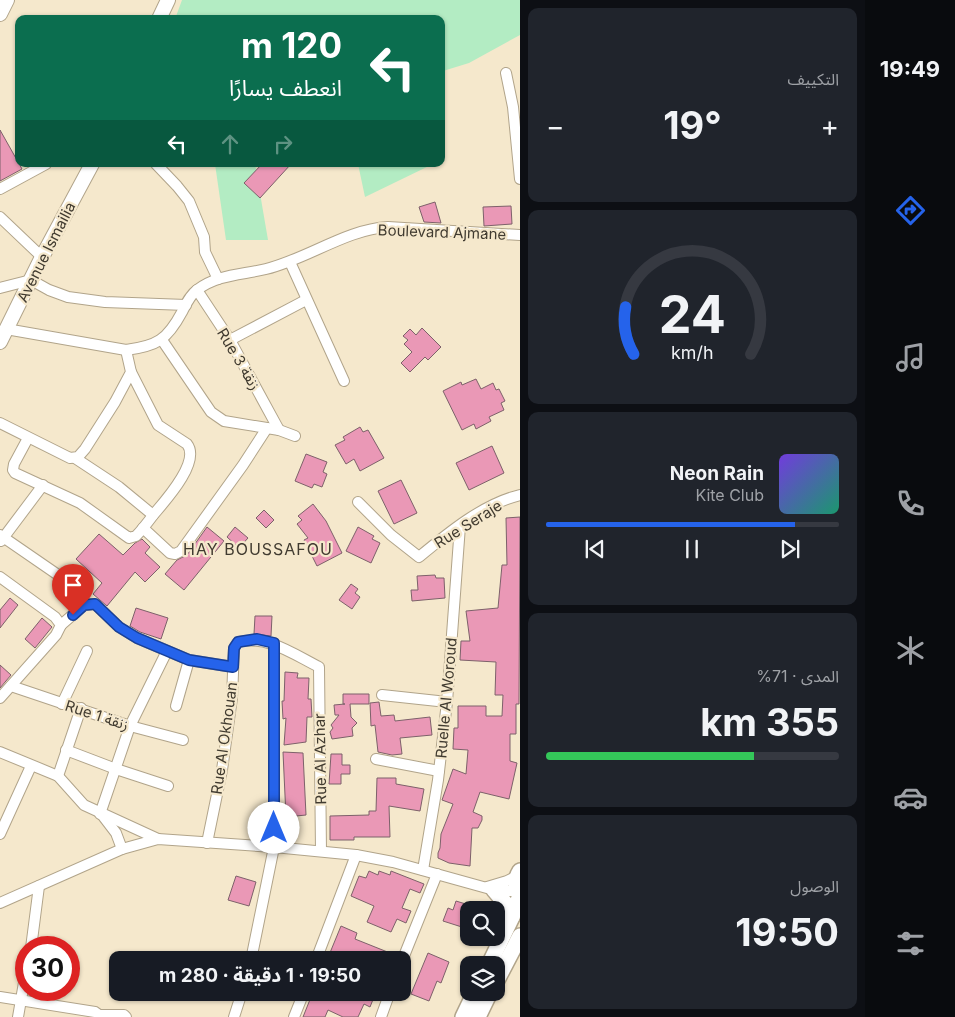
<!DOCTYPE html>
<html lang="ar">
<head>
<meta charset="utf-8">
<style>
  :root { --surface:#171b24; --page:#20242c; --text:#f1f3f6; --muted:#9ea1a6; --line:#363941; --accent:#2563eb }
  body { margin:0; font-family:Inter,"Noto Sans Arabic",sans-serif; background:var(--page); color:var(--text); direction:rtl; height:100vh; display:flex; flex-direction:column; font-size:19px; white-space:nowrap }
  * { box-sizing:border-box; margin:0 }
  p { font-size:16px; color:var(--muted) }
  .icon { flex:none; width:28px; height:28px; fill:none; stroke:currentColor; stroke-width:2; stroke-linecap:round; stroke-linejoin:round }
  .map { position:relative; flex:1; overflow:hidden; direction:ltr }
  .details { display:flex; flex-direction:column; gap:8px; padding:8px; background:#0d0f14; width:345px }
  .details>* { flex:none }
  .hud { position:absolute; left:15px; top:15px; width:430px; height:152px; border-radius:10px; box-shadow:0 1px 4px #0004; direction:rtl; background:#0b6e4f; color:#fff; overflow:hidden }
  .controls { position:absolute; left:460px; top:901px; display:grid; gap:10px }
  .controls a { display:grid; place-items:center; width:45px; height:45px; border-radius:10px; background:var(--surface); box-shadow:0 1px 4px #0004; font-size:25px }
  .speed { position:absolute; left:15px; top:936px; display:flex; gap:10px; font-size:25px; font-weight:700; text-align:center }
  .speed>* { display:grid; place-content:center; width:65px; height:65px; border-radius:50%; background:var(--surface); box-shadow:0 1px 4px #0004; line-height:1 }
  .speed .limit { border:8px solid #d22; background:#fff; color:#111 }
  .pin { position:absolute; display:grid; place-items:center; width:42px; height:42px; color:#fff; margin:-51px -21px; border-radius:50% 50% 50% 0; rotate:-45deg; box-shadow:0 0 5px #0007 }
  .pin .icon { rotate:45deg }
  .me { position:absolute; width:55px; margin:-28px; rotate:0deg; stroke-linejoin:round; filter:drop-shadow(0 0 4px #0008) }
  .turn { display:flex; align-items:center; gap:18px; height:105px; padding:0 20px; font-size:22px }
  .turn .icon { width:65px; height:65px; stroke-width:2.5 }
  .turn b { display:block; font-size:35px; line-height:42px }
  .lanes { display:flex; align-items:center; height:48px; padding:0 20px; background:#0003; justify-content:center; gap:25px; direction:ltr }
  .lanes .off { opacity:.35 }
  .big { font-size:38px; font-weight:700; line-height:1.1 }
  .details .tile { flex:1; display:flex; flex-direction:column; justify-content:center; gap:8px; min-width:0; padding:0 18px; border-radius:10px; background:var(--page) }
  .details .dial { align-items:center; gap:0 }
  .dial svg { height:130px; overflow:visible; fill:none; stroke:var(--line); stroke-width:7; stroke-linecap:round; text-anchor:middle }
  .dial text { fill:var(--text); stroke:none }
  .song { display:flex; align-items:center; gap:15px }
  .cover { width:60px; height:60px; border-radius:8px; background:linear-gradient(135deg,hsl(260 70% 55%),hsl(160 70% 35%)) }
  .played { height:5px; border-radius:2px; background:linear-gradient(90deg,var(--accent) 85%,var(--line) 85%) }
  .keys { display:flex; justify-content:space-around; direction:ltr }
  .heat { display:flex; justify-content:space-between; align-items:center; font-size:28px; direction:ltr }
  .charge { height:8px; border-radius:4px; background:linear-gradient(90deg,#34c759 71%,var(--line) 0) }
  .trip { position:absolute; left:109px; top:951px; width:302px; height:50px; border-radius:10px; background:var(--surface); box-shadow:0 1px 4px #0004; font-weight:700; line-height:50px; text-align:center; direction:rtl }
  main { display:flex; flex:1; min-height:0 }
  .tab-bar { display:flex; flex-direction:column; width:90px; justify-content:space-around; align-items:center; background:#090b0e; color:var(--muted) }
  .tab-bar .icon { width:35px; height:35px }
  .tab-bar .current { color:var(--accent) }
  .tab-bar b { font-size:22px; color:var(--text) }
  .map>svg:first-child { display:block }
</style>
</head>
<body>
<main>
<nav class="tab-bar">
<b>19:49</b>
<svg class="icon current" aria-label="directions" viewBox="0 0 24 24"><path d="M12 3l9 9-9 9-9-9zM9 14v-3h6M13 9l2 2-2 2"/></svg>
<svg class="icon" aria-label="music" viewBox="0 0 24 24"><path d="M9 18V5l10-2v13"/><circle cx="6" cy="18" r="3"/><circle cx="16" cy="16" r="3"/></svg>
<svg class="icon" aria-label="phone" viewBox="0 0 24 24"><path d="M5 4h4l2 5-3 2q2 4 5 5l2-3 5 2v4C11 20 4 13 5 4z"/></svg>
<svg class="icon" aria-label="climate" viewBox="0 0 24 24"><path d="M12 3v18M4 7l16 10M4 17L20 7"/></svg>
<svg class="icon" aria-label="car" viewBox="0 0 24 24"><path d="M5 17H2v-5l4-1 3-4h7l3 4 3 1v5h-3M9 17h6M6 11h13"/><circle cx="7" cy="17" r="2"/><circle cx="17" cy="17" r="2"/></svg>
<svg class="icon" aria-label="filters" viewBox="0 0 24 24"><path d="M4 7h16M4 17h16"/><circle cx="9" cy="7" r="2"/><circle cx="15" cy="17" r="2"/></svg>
</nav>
<section class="details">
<div class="tile"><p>التكييف</p>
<div class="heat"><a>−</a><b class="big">19°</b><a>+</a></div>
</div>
<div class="tile dial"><svg viewBox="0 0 100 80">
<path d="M14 69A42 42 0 1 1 86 69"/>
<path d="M14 69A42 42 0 0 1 9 40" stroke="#2563eb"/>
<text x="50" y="56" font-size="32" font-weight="700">24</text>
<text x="50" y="72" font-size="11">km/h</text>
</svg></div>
<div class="tile">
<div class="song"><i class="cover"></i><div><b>Neon Rain</b><p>Kite Club</p></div></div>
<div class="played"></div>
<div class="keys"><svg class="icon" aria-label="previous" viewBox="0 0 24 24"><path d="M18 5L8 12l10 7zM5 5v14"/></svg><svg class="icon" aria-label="pause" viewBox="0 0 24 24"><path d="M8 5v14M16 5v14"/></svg><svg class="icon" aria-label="next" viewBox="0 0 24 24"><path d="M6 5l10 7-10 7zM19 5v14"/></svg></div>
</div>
<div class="tile"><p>المدى · 71%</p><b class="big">355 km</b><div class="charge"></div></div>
<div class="tile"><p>الوصول</p><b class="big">19:50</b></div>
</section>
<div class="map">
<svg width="520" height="1017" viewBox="0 0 520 1017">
  <rect width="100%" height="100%" fill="#f5e8cc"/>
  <g fill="#b3ecc3">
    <polygon points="182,0 520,0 520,35 469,63 443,71 441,70 441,19 175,19"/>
    <polygon points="215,164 255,164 268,240 226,240"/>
    <polygon points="358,164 430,164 431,165 365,197"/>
  </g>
  <g fill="#ea98b6" stroke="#7d616a">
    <polygon points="0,130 22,169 0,181"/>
    <polygon points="262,164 291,164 260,198 244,183"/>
    <polygon points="435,202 441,223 424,222 419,207"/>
    <polygon points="511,206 512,224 484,226 483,207"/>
    <polygon points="422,328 441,347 428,360 425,357 410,372 401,363 412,352 404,344 408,340 403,336 410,329 416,335"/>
    <polygon points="476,379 481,389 493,383 496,390 499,389 505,401 501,403 504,410 489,417 491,421 476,429 474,424 462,430 443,391 461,382 462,385"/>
    <polygon points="360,427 363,432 368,430 384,458 360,471 354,459 346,464 335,445 345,440 343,437"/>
    <polygon points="492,446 504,473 469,490 456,463"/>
    <polygon points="306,454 327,462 323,472 327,474 322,487 314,484 312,488 295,481"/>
    <polygon points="401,480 417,513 394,524 378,491"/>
    <polygon points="313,504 326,521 342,553 317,566 304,540 308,538 297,524 302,520 298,516"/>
    <polygon points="264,510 274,520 266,528 256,518"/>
    <polygon points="520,517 519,704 516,704 516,734 510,734 510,761 517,763 509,799 480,792 473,812 482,816 482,820 478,828 472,828 470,866 449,863 438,858 438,853 440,848 441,834 453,804 442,800 453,769 466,774 468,750 453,749 454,728 458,728 458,706 486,706 486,716 502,716 503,695 495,695 496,662 460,660 461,641 470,641 466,611 498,608 502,565 507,565 506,518"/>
    <polygon points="207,527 224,541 184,590 165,574 177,560 187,555"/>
    <polygon points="235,527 248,538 239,548 227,537"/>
    <polygon points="358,527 374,536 372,539 380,543 371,563 346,551"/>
    <polygon points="99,534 123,555 135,543 142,539 150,547 145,553 160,567 145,582 135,572 107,606 93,594 102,583 76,559"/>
    <polygon points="435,575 436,578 444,578 445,598 412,601 411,590 418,590 417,576"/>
    <polygon points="351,584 358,589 355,593 360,597 352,609 339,600"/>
    <polygon points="10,598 18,605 0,628 0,610"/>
    <polygon points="136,608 168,618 161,639 140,632 130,626"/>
    <polygon points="255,616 272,616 271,636 254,634"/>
    <polygon points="42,618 52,627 35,648 25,639"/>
    <polygon points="0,665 11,675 0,688"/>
    <polygon points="285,672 298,673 297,678 309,678 308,699 311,699 312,717 307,717 306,742 284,745 286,718 283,719 282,701 284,701"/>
    <polygon points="343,694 369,694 369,704 350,704 351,717 357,723 352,728 353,736 332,739 330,732 333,728 331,725 339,715 335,715 334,705 345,704 343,704"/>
    <polygon points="379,702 381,716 394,715 395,721 430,717 432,735 400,738 402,754 392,755 378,752 375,725 371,726 370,703"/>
    <polygon points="283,752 303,753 306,815 286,817"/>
    <polygon points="331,754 342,754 342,765 350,765 350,774 341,774 341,784 329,784"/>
    <polygon points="377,778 396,778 396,784 424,789 420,811 389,806 390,837 354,837 354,840 330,840 330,816 369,815 369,811 376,811"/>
    <polygon points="369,871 378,875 379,871 390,875 391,871 424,884 420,893 410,889 402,908 411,911 406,923 397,919 391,932 367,922 374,906 351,896 359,876 366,878"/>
    <polygon points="236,876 256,882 249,906 228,900"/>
    <polygon points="456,901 469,905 469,917 465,928 443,921 448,908 453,910"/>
    <polygon points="341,926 357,933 355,939 390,953 387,960 327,960"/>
    <polygon points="428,953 449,962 441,983 437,981 429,1001 411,994"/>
    <polygon points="313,992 376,992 370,1007 364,1004 358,1017 343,1017 328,1010 325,1017 303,1017"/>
  </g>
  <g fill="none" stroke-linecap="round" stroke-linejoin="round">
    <g stroke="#b1a48a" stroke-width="12">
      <g id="street">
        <polyline points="506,73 513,107 520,179"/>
        <polyline points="156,164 177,186 189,201 204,237 205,252 218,279"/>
        <polyline points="0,189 46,164"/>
        <polyline points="0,217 42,257"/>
        <polyline points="290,262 344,381"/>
        <polyline points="0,288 31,280 49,290 68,297 105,302 186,305"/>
        <polyline points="197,290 230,340 279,430"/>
        <path d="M6 329 126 350C157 346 167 340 182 312 186 304 190 295 197 290 218 274 242 275 266 269 307 259 347 229 388 227L520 235"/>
        <polyline points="162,340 211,412 224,421 279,430 295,436"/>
        <polyline points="230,340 306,300"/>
        <polyline points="0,423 70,458 78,457 85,449 115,402 131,372 126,350"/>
        <path d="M28 438 14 464 13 470 15 473 80 503 129 538 136 536C142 530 148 522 154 514 165 501 201 462 187 444L158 425 131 372"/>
        <polyline points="75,458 119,487 153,515"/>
        <path d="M358 502 391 535 419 557C448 533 483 504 520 495"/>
        <polyline points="143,528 170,553 175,554 181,551 243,465 267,428"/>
        <polyline points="0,535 61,577"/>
        <polyline points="1,541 43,485"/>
        <polyline points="0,577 55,617 61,625 56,635 0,698"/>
        <polyline points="61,625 84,605 95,604 119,627 137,638 189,660 233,667"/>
        <polyline points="11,686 130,726 183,740"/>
        <polyline points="382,695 447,702"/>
        <polyline points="62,704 87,651"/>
        <polyline points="176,706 189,660"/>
        <polyline points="66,750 116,769 168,786"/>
        <polyline points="0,752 58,776 84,805 158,839"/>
        <polyline points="376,759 439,771"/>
        <polyline points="58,776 81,708"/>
        <polyline points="100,814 130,726 167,651"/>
        <polyline points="103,816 116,833 122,849"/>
        <polyline points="0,834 31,766"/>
        <path d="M207 843 222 770 232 698 234 648 238 642C268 635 293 654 319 667L321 851"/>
        <polyline points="423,870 438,780 447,702 460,526"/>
        <polyline points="487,887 507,881 517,876"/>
        <polyline points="0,903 122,849 158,839 274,847 356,855 393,862 494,890 501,891 517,891"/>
        <polyline points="31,948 39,886"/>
        <polyline points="251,960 274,847 274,643"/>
        <polyline points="316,960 356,855"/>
        <polyline points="402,961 437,874"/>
        <polyline points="0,997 95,1012 102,1017"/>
        <polyline points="100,1015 124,1015 126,1017"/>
        <polyline points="18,1017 26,971"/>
        <polyline points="234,1017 242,992"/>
        <polyline points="294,1017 304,992"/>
        <polyline points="381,1017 390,992"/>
      </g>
    </g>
    <g stroke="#b1a48a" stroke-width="16">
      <g id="secondary">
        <polyline points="0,14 7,0"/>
        <polyline points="159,19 168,0"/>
        <polyline points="0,342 42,257 92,164"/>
      </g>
    </g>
    <g stroke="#b1a48a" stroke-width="18">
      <g id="primary">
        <path d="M520 871C515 879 515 887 520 895"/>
        <polyline points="494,890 506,904 512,917"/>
        <polyline points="489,965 512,917 520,895"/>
        <polyline points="496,982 520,936"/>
        <polyline points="463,1017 475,992"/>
        <polyline points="478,1017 490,992"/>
      </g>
    </g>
    <use href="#street" stroke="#fff" stroke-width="10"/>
    <use href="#secondary" stroke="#fff" stroke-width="14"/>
    <use href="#primary" stroke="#fff" stroke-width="15"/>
  </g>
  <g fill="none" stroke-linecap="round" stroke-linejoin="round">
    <g stroke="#184099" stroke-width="12">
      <polyline id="route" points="73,615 84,605 95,604 119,627 137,638 189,660 233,667 234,648 238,642 257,639 274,643 274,828"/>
    </g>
    <use href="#route" stroke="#2563eb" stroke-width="9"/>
  </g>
  <g text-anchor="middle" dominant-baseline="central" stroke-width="4.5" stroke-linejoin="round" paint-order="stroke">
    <g font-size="15" fill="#413b30" stroke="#f5e8cc">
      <text transform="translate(442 232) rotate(2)">Boulevard Ajmane</text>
      <text transform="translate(46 252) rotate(-63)">Avenue Ismailia</text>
      <text transform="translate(239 359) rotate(59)">Rue 3 زنقة</text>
      <text transform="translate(468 524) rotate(-32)">Rue Seraje</text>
      <text transform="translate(446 698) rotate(-85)">Ruelle Al Woroud</text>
      <text transform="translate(97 715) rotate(18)">Rue 1 زنقة</text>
      <text transform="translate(224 738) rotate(-82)">Rue Al Okhouan</text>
      <text transform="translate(320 759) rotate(-91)">Rue Al Azhar</text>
    </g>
    <g font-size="16" letter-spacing="1" fill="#413b30" stroke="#f5e8cc">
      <text x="258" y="549">HAY BOUSSAFOU</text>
    </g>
  </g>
</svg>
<div class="controls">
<a><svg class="icon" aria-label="search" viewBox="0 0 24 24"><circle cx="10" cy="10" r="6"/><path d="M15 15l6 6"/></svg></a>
<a><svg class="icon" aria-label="layers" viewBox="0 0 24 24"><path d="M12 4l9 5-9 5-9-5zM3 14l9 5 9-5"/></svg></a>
</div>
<div class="speed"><div class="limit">30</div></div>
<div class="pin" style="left:73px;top:615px;background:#d93025"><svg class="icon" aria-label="arrive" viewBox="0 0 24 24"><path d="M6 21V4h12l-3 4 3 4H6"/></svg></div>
<svg class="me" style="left:274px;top:828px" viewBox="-20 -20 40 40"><circle r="19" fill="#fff"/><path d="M0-13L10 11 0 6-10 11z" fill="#2563eb"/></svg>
<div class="trip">19:50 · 1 دقيقة · 280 m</div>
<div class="hud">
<div class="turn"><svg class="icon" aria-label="left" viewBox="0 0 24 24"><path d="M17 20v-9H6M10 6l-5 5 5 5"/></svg><div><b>120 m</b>انعطف يسارًا</div></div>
<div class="lanes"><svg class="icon" aria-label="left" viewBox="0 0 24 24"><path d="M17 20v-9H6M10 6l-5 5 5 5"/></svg><svg class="icon off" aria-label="ahead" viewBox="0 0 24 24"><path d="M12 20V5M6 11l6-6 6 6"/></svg><svg class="icon off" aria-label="right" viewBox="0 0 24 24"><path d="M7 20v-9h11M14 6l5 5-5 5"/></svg></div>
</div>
</div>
</main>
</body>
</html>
